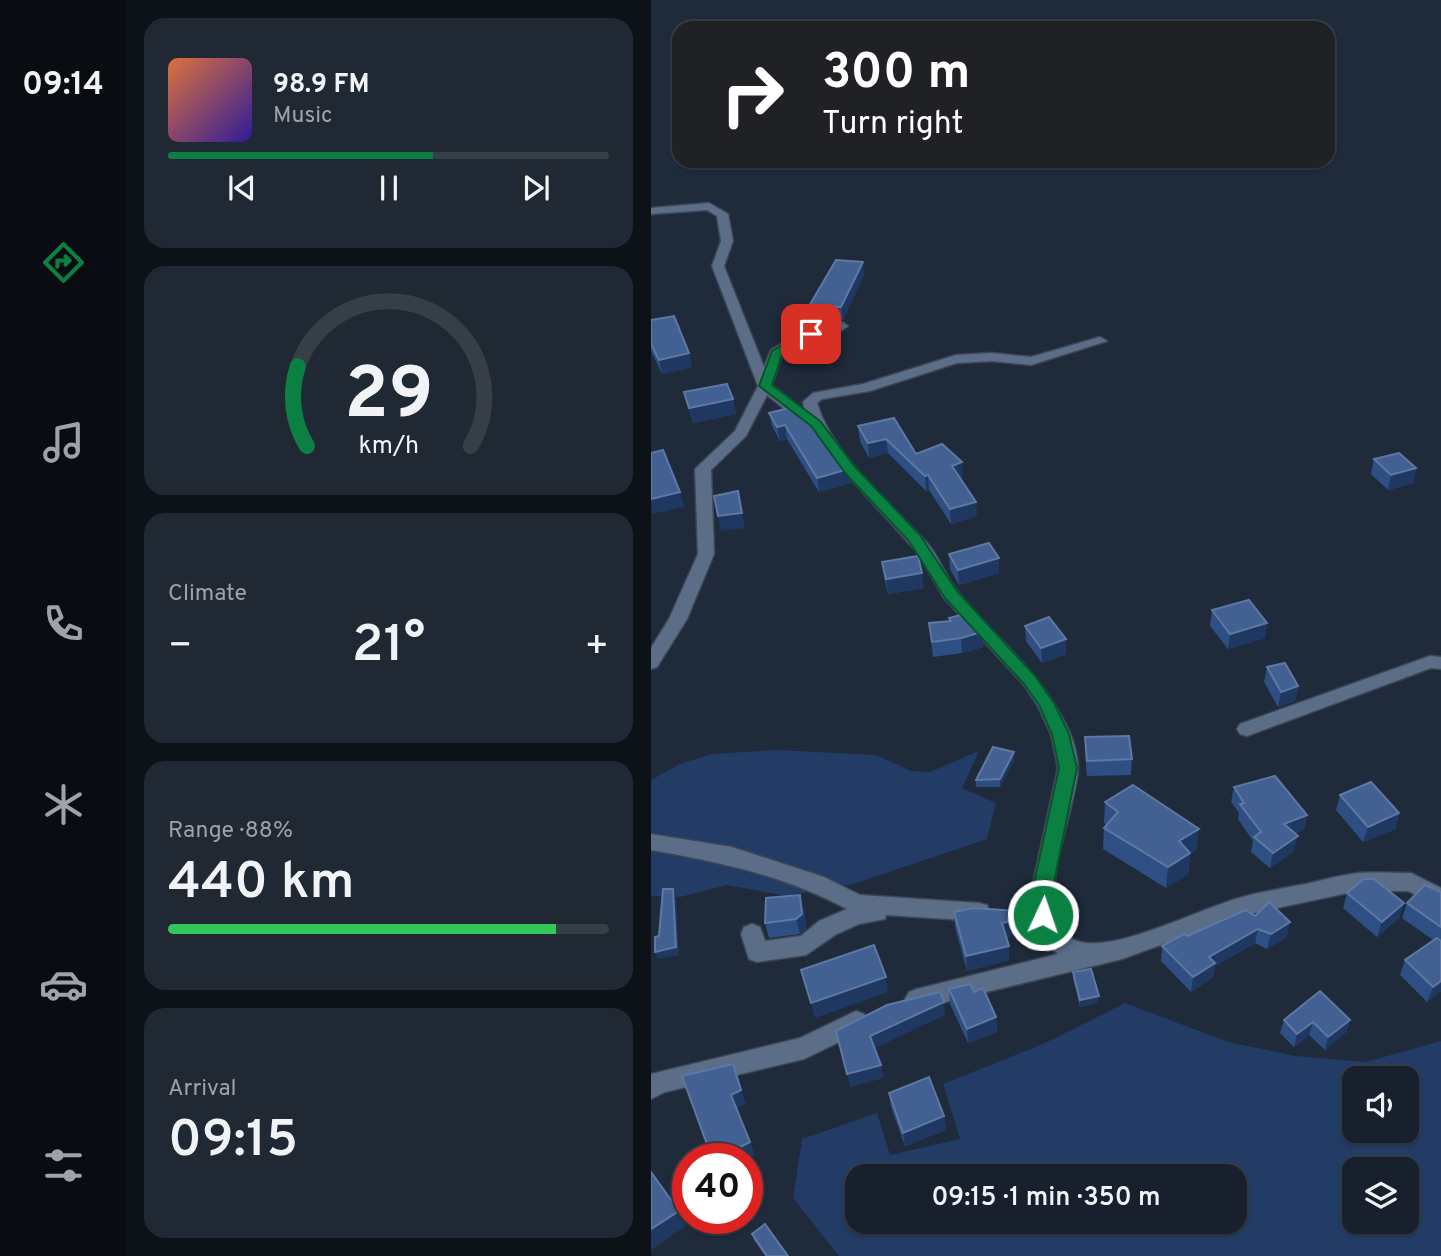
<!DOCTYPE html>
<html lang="en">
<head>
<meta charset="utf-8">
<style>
  :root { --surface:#17202c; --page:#202834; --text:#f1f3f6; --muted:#9ea3a9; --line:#363e48; --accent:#0b8043 }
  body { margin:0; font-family:Overpass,sans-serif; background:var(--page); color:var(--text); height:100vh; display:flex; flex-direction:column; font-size:26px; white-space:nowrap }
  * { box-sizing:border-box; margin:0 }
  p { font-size:23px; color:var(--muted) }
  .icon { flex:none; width:38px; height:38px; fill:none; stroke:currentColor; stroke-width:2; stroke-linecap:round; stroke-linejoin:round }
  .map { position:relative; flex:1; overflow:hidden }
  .side { display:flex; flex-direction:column; gap:18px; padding:18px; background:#0d1218; width:525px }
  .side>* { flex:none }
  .banner { position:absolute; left:21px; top:21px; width:663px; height:147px; border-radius:21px; box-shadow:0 2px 5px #0004,0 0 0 2px var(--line); background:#202124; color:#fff; overflow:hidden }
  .controls { position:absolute; left:691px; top:1066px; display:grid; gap:14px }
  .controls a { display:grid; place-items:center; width:77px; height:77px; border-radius:14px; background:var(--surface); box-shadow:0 2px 5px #0004,0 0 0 2px var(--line); font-size:35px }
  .speed { position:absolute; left:21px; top:1143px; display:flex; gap:14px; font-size:35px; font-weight:700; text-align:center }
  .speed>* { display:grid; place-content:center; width:91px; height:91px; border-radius:50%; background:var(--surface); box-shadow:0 2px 5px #0004,0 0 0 2px var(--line); line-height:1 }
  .speed .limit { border:10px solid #d22; background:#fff; color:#111 }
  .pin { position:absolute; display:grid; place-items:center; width:60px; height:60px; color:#fff; margin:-30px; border-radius:14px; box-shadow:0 4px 10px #0006 }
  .me { position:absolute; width:77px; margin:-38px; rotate:3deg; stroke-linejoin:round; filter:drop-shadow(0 0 5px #0008) }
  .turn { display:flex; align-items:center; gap:24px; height:147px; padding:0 35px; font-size:32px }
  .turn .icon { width:91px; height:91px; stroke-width:2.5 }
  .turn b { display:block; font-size:49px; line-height:60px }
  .big { font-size:52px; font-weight:600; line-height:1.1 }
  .side .widget { flex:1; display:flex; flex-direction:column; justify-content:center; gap:10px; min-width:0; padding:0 24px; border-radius:21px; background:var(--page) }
  .side .dial { align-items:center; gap:0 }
  .dial svg { height:182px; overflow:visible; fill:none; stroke:var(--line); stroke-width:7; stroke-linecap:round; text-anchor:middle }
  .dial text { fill:var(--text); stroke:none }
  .song { display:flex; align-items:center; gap:21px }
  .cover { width:84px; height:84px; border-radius:10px; background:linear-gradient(135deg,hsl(20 70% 55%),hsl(250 70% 35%)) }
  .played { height:7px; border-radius:4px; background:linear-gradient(90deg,var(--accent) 60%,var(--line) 60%) }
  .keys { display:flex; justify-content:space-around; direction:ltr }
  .heat { display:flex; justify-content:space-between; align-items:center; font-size:38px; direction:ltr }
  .charge { height:10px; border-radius:5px; background:linear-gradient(90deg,#34c759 88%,var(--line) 0) }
  .trip { position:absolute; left:194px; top:1164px; width:402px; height:70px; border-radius:21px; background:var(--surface); box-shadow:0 2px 5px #0004,0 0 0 2px var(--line); font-weight:600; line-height:70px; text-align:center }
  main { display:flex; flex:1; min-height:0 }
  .menu { display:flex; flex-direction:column; width:126px; justify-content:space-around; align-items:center; background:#090d12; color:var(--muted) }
  .menu .icon { width:49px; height:49px }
  .menu .current { color:var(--accent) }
  .menu b { font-size:32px; color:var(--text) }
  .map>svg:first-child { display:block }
</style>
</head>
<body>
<main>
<nav class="menu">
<b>09:14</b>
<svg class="icon current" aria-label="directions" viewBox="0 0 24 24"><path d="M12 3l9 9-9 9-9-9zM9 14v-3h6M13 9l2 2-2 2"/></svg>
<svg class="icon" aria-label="music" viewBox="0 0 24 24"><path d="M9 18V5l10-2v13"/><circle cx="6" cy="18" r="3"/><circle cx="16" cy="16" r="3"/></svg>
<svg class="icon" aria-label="phone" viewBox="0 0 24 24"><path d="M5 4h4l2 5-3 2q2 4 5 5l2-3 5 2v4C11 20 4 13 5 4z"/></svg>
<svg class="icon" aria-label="climate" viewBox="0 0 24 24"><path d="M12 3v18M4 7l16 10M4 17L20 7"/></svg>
<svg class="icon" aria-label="car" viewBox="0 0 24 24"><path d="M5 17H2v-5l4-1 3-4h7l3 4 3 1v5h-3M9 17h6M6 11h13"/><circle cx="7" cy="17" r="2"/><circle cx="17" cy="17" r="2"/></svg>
<svg class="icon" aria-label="filters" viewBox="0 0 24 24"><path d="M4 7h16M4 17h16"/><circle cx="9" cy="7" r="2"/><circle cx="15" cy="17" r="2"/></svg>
</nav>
<section class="side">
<div class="widget">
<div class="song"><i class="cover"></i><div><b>98.9 FM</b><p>Music</p></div></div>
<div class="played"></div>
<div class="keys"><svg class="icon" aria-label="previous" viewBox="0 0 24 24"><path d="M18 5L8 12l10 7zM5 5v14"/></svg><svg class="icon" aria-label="pause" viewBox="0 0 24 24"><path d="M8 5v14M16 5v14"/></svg><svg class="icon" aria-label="next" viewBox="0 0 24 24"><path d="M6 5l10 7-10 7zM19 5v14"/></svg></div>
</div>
<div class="widget dial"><svg viewBox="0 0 100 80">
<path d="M14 69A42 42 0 1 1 86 69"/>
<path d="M14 69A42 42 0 0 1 10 34" stroke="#0b8043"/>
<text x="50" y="56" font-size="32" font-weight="700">29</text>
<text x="50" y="72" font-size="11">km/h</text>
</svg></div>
<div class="widget"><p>Climate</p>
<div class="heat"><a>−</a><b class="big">21°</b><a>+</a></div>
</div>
<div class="widget"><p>Range · 88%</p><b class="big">440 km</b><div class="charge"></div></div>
<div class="widget"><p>Arrival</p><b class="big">09:15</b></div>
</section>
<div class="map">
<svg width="790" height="1256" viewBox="0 0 790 1256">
  <rect width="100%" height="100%" fill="#1f2a3b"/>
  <g fill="#233c65" fill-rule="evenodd">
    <polygon points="125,750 225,755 260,771 279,772 328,751 311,788 345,803 336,839 202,884 136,896 76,885 29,897 0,896 0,780 29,764 61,754"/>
    <path d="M474 1003 577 1042 645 1056 715 1062 790 1041V1256H188L142 1198 151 1139 226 1113 239 1155 309 1139 292 1084 392 1044ZM704 1078H756V1130H704ZM704 1169H756V1222H704ZM206 1176H584V1222H206Z"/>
  </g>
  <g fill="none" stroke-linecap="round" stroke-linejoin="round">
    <g stroke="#3c4656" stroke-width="3">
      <g id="minor">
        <path d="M58 203 77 214 82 241 73 266 113 367 120 350 168 321 191 322 197 326 191 330 175 328 131 355 121 385 154 411 152 402 162 393 212 384 305 355 341 353 380 357 449 337 456 341 380 365 341 361 306 363 219 391 171 399 166 403C181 454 239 503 276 543 289 557 294 577 307 592 346 640 388 669 416 727 422 738 427 756 427 768 427 807 373 923 426 941 462 954 548 909 588 898 609 892 633 888 655 884 672 880 690 875 707 873 724 872 743 873 760 873L790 888V907L757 891H706L589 916 471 959 266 1009 258 1006 254 999 258 992 266 989 407 954 392 941 381 915 382 883 407 768 400 734 387 706 373 685 293 598 267 553 195 474 169 437 116 395 95 436 60 470 63 554 36 619 6 667 0 669V648L18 619 47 554 44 469 84 431 107 386 61 266 70 241 66 216 56 210 0 214V208Z"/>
        <polygon points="779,656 790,657 790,669 780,668 596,736 589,734 586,729 589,724"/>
        <path d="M0 834 81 847 173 877 209 895 328 903 336 905 339 912 336 919 328 921 235 915 234 919 208 924 184 935 155 955 106 962 98 959 90 934 93 927 101 924 109 927 114 941 150 936 168 921 196 909C131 875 72 863 0 850Z"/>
        <polygon points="205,1011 213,1014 217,1022 213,1030 153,1059 14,1092 0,1099 0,1074 149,1038"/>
      </g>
    </g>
    <use href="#minor" fill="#5c6d88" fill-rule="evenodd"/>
  </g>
  <g fill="#2e4f84">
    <polygon points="185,260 213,274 192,320 168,318 156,325"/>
    <polygon points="0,320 38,353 41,367 11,374 0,351"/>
    <polygon points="189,332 174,360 150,358 148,347"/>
    <polygon points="33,392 82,399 85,414 42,423"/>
    <polygon points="118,413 198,469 200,483 168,492 136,439 129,441 121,426"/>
    <polygon points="243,418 265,454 312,477 309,478 326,516 300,524 278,490 275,491 237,453 218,458 209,441 207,426"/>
    <polygon points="723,459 765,468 762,483 737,490 720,474"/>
    <polygon points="298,554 348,573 308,585 299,569"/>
    <polygon points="231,562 273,588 237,594 233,577"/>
    <polygon points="561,610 614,638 577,649 559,626"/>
    <polygon points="298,618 331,632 332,647 311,653 282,657 278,623 299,621"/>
    <polygon points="374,626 415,654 391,663 375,641"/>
    <polygon points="616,667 647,686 644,701 627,707 613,682"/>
    <polygon points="434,737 481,759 480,775 436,776 434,752"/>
    <polygon points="363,752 363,760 349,787 325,787 325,780"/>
    <polygon points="583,787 656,815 653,830 644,833 643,851 619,868 600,852 602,841 587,819 588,813 580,802"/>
    <polygon points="689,795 748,813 744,829 712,842 685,810"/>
    <polygon points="454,802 548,829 545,850 539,854 537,874 515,888 452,849 453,828 455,825 453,823"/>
    <polygon points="790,892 790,991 776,1002 749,975 754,960 782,940 751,918 756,903"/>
    <polygon points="696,893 753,903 748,918 726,937 692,908"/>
    <polygon points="153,910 155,929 149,934 118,938 114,923"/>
    <polygon points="303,912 385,915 385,930 355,937 358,946 358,960 316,971 304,927"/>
    <polygon points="604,916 636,937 616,949 604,943 564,966 562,977 540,992 510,961 511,946 536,936"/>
    <polygon points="422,972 447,1003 429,1007 422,979"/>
    <polygon points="298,989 323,992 345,1017 346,1032 317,1043 299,1004"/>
    <polygon points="633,1020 699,1020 695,1032 674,1050 658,1035 643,1047 629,1033"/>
    <polygon points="238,1093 293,1116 295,1130 254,1146 240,1107"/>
    <polygon points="101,1234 137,1256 114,1256 103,1240"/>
  </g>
  <g fill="#1f3861">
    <polygon points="212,262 213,274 192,320 190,307"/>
    <polygon points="166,306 168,318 156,325 154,313"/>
    <polygon points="188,322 189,332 174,360 172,349"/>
    <polygon points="38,353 41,367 11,374 8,360"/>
    <polygon points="82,399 85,414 42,423 38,408"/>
    <polygon points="134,425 136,439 129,441 126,427"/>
    <polygon points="235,439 237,453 218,458 217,443"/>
    <polygon points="311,462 312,477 302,480 301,466"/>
    <polygon points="765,468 762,483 737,490 740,475"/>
    <polygon points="198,469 200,483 168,492 166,478"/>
    <polygon points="277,475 278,490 275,491 274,476"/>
    <polygon points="29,492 33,507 1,514 0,499"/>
    <polygon points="325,502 326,516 300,524 299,509"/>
    <polygon points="90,506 94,528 70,531 67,516"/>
    <polygon points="348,558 348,573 308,585 307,570"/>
    <polygon points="271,573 273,588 237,594 235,579"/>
    <polygon points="616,623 614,638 577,649 579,634"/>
    <polygon points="331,632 332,647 311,653 310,638"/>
    <polygon points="415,639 415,654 391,663 390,648"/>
    <polygon points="647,686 644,701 627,707 630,692"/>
    <polygon points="363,752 363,760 349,787 349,779"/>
    <polygon points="748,813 744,829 712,842 717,827"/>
    <polygon points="656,815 653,830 630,839 633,824"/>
    <polygon points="548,829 545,850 539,854 537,874 515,888 517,867 528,841"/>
    <polygon points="647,836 643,851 619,868 622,853"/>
    <polygon points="22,889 25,896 28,955 7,959 4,952"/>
    <polygon points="149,895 153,910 155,929 149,934 145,919"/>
    <polygon points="753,903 748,918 726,937 731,922"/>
    <polygon points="385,915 385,930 352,938 351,923"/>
    <polygon points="639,922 636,937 616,949 620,934"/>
    <polygon points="607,929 604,943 564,966 562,977 540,992 542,977 558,957"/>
    <polygon points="358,946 358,960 316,971 315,956"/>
    <polygon points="235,977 237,992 164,1018 160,1003"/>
    <polygon points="790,981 790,991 776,1002 782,987"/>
    <polygon points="448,996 447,1003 429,1007 429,1000"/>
    <polygon points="293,1002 294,1015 222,1049 219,1036"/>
    <polygon points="345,1017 346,1032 317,1043 316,1029"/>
    <polygon points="699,1020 695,1032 674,1050 677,1037"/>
    <polygon points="662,1022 658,1035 643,1047 646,1034"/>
    <polygon points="82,1064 95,1104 85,1108 80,1095"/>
    <polygon points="230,1065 233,1078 199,1087 196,1074"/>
    <polygon points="293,1116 295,1130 254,1146 252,1133"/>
    <polygon points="99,1142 104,1155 96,1159 96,1158 69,1158"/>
    <polygon points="28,1211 35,1226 0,1250 0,1229"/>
  </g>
  <g fill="#426091" stroke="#5d78a3" stroke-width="2">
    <polygon points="185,260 212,262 190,307 166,306 154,313"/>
    <polygon points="23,316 38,353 8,360 0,344 0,320"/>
    <polygon points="174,320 188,322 172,349 148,347 149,335"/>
    <polygon points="76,384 82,399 38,408 33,392"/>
    <polygon points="142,407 165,425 198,469 166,478 134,425 126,427 118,413"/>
    <polygon points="243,418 265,454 291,444 311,462 301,466 325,502 299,509 277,475 274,476 235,439 217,443 207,426"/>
    <polygon points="12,450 29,492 0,499 0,453"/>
    <polygon points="748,453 765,468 740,475 723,459"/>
    <polygon points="87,491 91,513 67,516 63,496"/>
    <polygon points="338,543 348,558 307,570 298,554"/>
    <polygon points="267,556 271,573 235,579 231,562"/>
    <polygon points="598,600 616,623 579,634 561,610"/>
    <polygon points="317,613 331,632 310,638 281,642 278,623 300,621 298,618"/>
    <polygon points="398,617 415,639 390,648 374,626"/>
    <polygon points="634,663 647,686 630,692 616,667"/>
    <polygon points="478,736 481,759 436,761 434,737"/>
    <polygon points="342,747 363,752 349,779 325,780"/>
    <polygon points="624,776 656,815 633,824 647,836 622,853 603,837 610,832 589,804 593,803 583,787"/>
    <polygon points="720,782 748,813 717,827 689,795"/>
    <polygon points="482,785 548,829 528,841 539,853 517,867 453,828 467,812 454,802"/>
    <polygon points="713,879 723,879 753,903 731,922 696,893"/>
    <polygon points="774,885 790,892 790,927 756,903"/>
    <polygon points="12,889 22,889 25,947 4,952 4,937 8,936"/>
    <polygon points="149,895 151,914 145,919 114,923 115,898"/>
    <polygon points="618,902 639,922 620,934 607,929 558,957 564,963 542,977 511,946 533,934 536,936 595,910 604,916"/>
    <polygon points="322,908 383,912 385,915 351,923 358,946 315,956 303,912"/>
    <polygon points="786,938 790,941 790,981 782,987 754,960"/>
    <polygon points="223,945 235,977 160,1003 150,970"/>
    <polygon points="440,969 448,996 429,1000 422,972"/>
    <polygon points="319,984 323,992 332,988 345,1017 316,1029 298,989"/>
    <polygon points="669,991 699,1020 677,1037 662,1022 646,1034 633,1020"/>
    <polygon points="289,992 293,1002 219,1036 230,1065 196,1074 185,1031 236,1005"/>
    <polygon points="82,1064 90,1090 80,1095 99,1142 69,1158 61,1158 31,1076"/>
    <polygon points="278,1077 293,1116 252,1133 238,1093"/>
    <polygon points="0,1172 28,1211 0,1229"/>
    <polygon points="114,1224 137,1256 116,1256 101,1234"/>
  </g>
  <polygon fill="#0b8043" stroke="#07532c" stroke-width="2" points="156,331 166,334 131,355 121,385 169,421 205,468 269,535 305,590 384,676 403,703 418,734 426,768 403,883 399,921 392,923 385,921 382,915 383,883 408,768 401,734 388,705 373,684 294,598 258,541 195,474 160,426 108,386 121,351"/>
</svg>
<div class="controls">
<a><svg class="icon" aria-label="sound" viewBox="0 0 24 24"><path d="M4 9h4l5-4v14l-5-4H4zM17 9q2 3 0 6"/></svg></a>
<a><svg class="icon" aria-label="layers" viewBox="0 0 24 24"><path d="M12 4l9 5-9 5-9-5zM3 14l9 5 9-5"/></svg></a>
</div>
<div class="speed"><div class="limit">40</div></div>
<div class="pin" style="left:160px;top:334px;background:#d93025"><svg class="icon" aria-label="arrive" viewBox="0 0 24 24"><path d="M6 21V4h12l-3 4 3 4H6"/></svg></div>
<svg class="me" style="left:392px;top:915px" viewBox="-20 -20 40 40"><circle r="17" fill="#0b8043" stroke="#fff" stroke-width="3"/><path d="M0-11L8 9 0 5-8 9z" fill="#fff"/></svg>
<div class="trip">09:15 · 1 min · 350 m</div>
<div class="banner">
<div class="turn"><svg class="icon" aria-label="right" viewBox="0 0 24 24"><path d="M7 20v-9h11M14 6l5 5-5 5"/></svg><div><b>300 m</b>Turn right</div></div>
</div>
</div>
</main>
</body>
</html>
